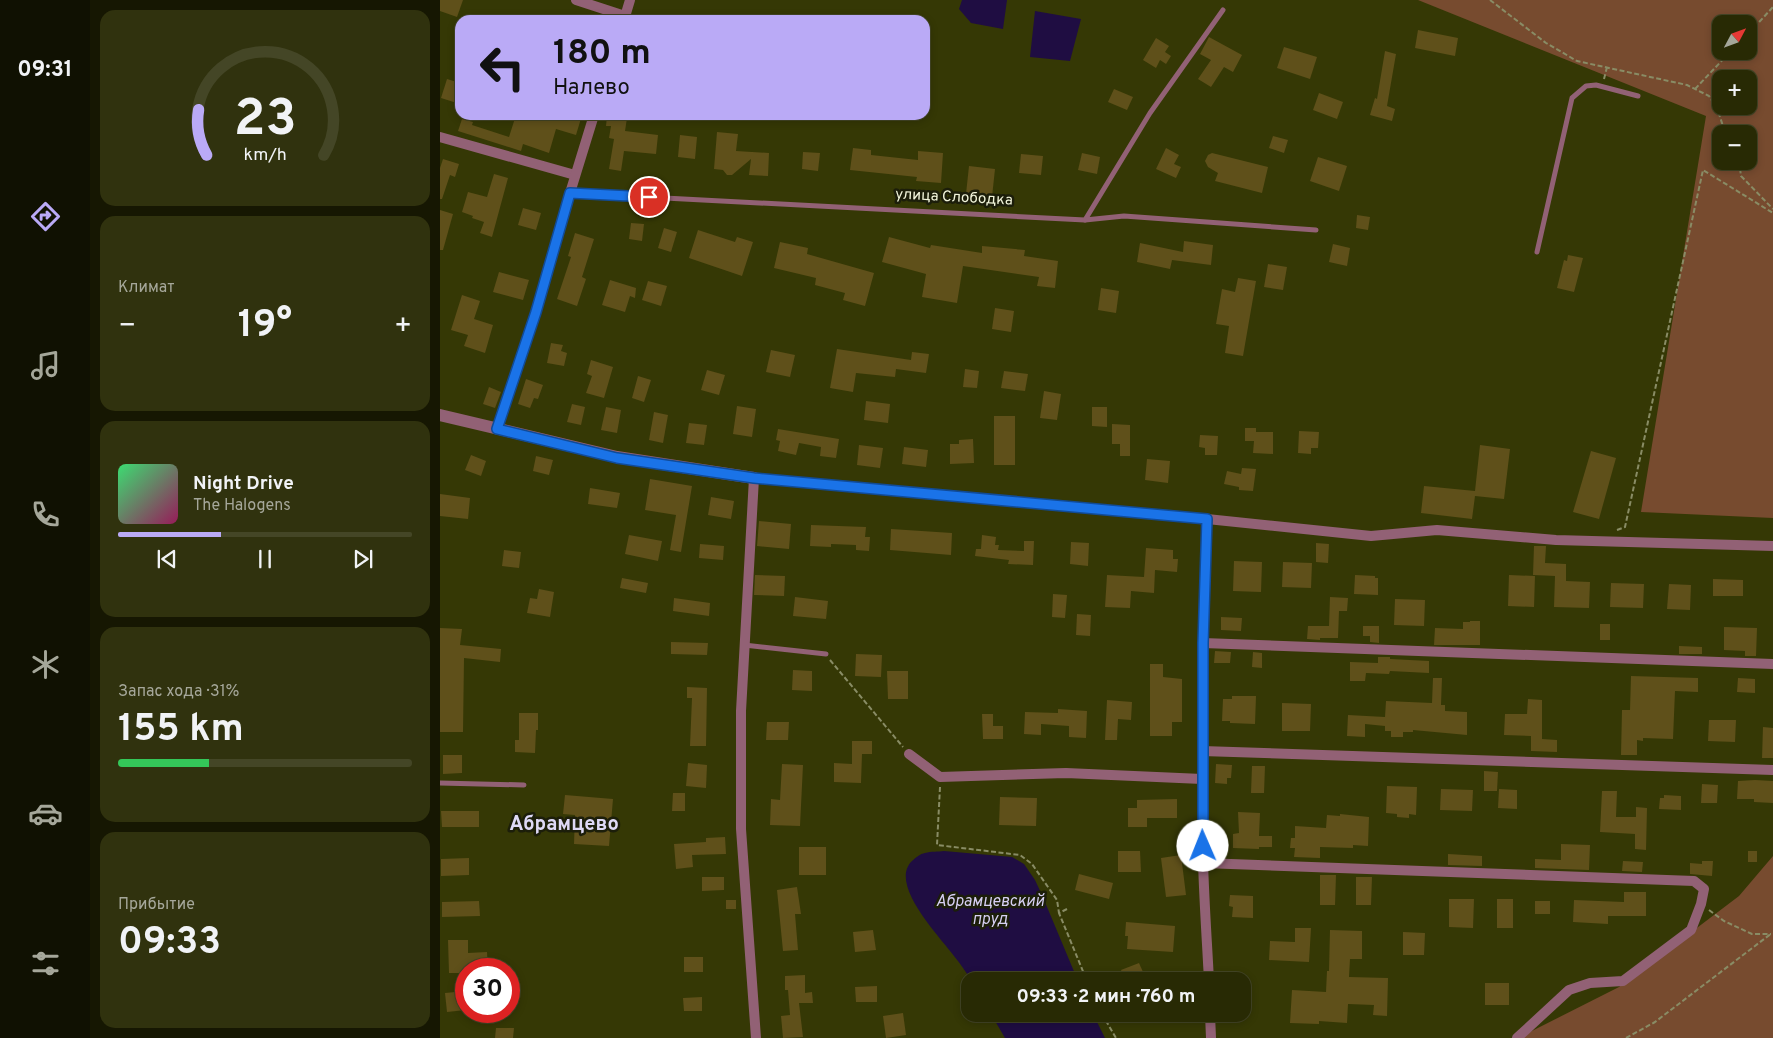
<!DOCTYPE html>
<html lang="ru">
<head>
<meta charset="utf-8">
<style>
  :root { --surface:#282a04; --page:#30320e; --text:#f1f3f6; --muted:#a5a79a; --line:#444626; --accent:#baaaf6 }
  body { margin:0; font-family:Overpass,sans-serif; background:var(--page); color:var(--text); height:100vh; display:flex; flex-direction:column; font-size:19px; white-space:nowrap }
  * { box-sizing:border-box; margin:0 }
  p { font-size:16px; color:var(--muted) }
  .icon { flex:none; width:28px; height:28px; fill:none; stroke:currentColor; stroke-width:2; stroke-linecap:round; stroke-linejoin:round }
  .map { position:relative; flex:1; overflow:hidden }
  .details { display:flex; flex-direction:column; gap:10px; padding:10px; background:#161702; width:350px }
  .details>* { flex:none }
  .top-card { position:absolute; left:15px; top:15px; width:475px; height:105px; border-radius:15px; box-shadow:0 2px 8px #0003,0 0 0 1px var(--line); background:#baaaf6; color:#111; overflow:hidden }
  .needle { width:32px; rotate:49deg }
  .tools { position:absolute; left:1272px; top:15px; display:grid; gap:10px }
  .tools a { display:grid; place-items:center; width:45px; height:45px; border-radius:10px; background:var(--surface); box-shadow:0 2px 8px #0003,0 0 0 1px var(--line); font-size:25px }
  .speed { position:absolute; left:15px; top:958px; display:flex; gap:10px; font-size:25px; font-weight:700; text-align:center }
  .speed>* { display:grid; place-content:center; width:65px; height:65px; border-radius:50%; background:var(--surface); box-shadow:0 2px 8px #0003,0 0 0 1px var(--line); line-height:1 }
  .speed .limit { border:8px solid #d22; background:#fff; color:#111 }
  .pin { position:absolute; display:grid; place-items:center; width:42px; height:42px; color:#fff; margin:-21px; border:2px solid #fff; border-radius:50%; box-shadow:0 1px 5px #0007 }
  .me { position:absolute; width:55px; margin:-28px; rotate:359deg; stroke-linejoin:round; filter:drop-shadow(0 0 4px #0008) }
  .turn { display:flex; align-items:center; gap:18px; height:105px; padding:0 15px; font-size:22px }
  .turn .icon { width:65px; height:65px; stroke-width:2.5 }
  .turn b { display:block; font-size:35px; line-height:42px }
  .big { font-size:38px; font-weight:700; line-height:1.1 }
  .details .card { flex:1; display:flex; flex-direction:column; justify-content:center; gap:8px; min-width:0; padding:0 18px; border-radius:15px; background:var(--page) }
  .details .dial { align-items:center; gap:0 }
  .dial svg { height:130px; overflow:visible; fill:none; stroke:var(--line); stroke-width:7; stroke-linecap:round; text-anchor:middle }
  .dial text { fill:var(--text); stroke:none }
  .song { display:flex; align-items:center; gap:15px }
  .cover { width:60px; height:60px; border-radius:8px; background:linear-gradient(135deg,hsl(140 70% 55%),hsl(330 70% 35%)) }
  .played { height:5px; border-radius:2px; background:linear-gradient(90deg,var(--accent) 35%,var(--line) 35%) }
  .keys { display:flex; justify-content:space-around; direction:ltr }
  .heat { display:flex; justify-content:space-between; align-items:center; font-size:28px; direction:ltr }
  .charge { height:8px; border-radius:4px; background:linear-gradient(90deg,#34c759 31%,var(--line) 0) }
  .trip { position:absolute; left:521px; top:972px; width:290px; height:50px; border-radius:15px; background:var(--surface); box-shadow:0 2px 8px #0003,0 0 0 1px var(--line); font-weight:700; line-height:50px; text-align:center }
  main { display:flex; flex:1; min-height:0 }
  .tabs { display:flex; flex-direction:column; width:90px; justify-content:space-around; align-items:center; background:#101102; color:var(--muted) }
  .tabs .icon { width:35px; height:35px }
  .tabs .selected { color:var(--accent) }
  .tabs b { font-size:22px; color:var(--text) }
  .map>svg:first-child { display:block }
</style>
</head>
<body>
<main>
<nav class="tabs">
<b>09:31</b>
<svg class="icon selected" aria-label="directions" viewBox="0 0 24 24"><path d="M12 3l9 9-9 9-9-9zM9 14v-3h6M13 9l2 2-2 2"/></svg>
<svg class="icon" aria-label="music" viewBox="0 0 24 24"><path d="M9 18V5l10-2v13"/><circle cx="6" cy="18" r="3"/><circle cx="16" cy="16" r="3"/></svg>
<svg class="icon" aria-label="phone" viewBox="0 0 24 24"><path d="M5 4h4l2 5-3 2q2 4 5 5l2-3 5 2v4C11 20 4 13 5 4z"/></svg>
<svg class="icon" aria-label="climate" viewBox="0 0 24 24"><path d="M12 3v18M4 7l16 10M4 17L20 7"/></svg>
<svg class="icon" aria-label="car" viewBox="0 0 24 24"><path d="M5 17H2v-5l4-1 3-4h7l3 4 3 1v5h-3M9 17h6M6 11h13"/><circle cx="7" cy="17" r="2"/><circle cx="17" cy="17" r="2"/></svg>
<svg class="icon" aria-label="filters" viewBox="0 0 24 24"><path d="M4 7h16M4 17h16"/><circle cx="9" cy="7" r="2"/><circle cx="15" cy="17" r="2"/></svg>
</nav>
<section class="details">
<div class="card dial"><svg viewBox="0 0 100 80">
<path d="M14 69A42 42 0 1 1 86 69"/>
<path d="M14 69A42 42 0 0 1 9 41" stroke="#baaaf6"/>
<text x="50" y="56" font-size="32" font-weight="700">23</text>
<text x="50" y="72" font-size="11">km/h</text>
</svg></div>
<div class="card"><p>Климат</p>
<div class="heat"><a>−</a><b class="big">19°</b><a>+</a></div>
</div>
<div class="card">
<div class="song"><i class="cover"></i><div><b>Night Drive</b><p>The Halogens</p></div></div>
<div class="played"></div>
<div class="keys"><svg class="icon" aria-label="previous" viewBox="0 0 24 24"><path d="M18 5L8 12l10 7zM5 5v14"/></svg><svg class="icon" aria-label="pause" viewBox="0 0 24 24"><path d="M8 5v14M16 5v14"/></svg><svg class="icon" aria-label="next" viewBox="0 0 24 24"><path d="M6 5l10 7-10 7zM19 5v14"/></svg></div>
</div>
<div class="card"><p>Запас хода · 31%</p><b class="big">155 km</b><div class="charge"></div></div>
<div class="card"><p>Прибытие</p><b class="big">09:33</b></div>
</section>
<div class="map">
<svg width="1333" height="1038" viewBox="0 0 1333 1038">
  <rect width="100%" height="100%" fill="#353805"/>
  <g fill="#774b2f" fill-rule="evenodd">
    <path d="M978 0H1333V518L1201 512 1266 116ZM1281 24H1309V51H1281ZM1281 79H1309V106H1281ZM1281 134H1309V161H1281Z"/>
    <polygon points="1333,856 1333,1038 1078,1038 1179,987 1299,896"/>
  </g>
  <g fill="#1f0d42">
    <polygon points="522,0 567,0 563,29 531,23 519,9"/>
    <polygon points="595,11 641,19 630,61 590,57"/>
    <path d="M504 851 572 857 584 864 595 880 602 895 638 981H532C526 973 521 964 514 956 500 937 448 884 472 861 476 857 480 854 485 853 491 851 498 852 504 851Z"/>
    <polygon points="551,1014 653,1014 665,1038 565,1038"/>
  </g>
  <g fill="#5f501a">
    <polygon points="0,0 23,0 17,17 0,11"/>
    <polygon points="978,30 1018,38 1015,56 975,48"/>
    <polygon points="769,37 802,55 793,72 784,67 771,87 758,79 771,60 760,54"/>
    <polygon points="716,38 729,46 725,52 731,56 726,64 720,60 716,68 703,60"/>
    <polygon points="844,47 877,57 870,79 837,68"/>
    <polygon points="945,51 956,54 947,106 955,109 952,121 930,115 935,98 937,99"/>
    <polygon points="7,79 20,83 20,104 1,98"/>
    <polygon points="674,89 693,97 687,110 668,102"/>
    <polygon points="879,93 903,102 897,119 873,110"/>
    <polygon points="76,115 142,115 136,135 116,129 109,153 83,144 81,151 18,131 22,119 33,122 32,125 69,137"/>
    <polygon points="167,116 187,118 185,131 218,135 216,154 184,151 181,171 169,169 174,139 169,138 171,126 166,126"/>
    <polygon points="277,132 298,134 296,151 329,153 328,176 309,175 311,159 292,175 287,175 283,170 274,169"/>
    <polygon points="240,135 257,137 255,159 238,157"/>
    <polygon points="833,136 848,140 844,153 829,148"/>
    <polygon points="413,148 431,150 431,155 478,160 478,151 503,153 501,183 476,181 477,177 410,170"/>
    <polygon points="726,148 739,155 734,164 741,167 736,178 716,169"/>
    <polygon points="363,152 380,153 378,171 362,169"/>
    <polygon points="642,153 660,157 657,174 638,170"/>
    <polygon points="772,153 828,167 822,193 775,181 778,173 768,167 765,161 768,155"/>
    <polygon points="581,154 603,156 601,175 579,173"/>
    <polygon points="878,157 907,166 899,191 870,181"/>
    <polygon points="3,159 19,164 15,177 10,175 2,199 0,199 0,168"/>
    <polygon points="529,166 555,169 552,197 526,194"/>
    <polygon points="54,174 68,178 52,237 40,233 44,222 32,218 33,216 22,212 28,192 47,197"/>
    <polygon points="83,208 101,213 96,230 78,225"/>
    <polygon points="0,210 13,214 3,250 0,250"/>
    <polygon points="917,215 930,217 928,230 916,228"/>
    <polygon points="191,223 204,224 202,241 189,239"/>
    <polygon points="224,228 237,232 231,252 218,248"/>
    <polygon points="258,230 295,242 297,237 313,242 302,276 249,258"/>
    <polygon points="135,233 154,239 142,277 146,279 137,306 117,299 131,257 128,256"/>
    <polygon points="449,237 490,248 491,245 542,253 542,246 585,250 584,256 618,261 615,288 597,286 599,277 523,266 517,303 482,297 486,274 442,262"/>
    <polygon points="744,241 773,245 771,265 732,260 730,269 697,262 700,243 743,252"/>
    <polygon points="340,242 368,248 367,254 434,273 425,306 403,300 405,293 375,285 376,278 334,268"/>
    <polygon points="893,244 910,248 907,266 889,262"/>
    <polygon points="1128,255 1143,258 1134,292 1117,288 1124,260 1127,261"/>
    <polygon points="828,264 847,267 843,290 824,287"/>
    <polygon points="59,272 89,280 83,300 53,292"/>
    <polygon points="798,278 816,281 803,356 785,353 789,326 776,324 782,289 795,292"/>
    <polygon points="170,280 196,288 195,298 190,296 185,312 162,305"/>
    <polygon points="208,281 227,286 221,306 202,300"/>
    <polygon points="661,288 679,291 676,313 658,310"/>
    <polygon points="22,295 40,301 34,319 53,325 45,353 24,346 28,335 11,330"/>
    <polygon points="555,308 574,311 571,332 552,329"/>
    <polygon points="111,343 123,345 121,351 127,353 124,366 107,363"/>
    <polygon points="397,349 471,360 472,352 489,354 486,373 456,369 455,377 416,373 413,392 390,388"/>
    <polygon points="331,350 355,355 350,377 326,372"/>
    <polygon points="151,360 173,367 164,398 146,393 152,376 147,374"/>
    <polygon points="525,369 539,371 537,388 523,387"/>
    <polygon points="267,370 285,375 279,395 261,390"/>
    <polygon points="564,371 588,374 585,391 561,388"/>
    <polygon points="198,376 211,380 204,402 192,398"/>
    <polygon points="86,379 103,385 98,399 94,398 90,408 78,404"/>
    <polygon points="49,387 61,392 55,408 43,404"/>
    <polygon points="604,391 621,394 617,420 600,418"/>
    <polygon points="426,401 450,404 448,423 424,420"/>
    <polygon points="132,404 145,407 141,425 127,422"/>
    <polygon points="297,406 316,409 312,437 293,434"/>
    <polygon points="166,407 181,410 177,433 161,430"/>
    <polygon points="652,407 667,407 667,427 652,426"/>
    <polygon points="214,412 228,415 223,443 209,440"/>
    <rect x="554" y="416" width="21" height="49"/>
    <polygon points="249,423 267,425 264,445 246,443"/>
    <polygon points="672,424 690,425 690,456 680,456 680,444 672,444"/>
    <polygon points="805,428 816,428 816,432 833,432 833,454 813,453 814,441 805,441"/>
    <polygon points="338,429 399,439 396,458 380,456 381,447 359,443 356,455 338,451 340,441 336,440"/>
    <polygon points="859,431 879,432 878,448 871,448 871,454 858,453"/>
    <polygon points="760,435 778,436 777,455 765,455 765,448 759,447"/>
    <polygon points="533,439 534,463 510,464 510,444 519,444 519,440"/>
    <polygon points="419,445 443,448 440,468 417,465"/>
    <polygon points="1040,445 1070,449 1064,499 1035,496 1032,519 981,513 984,486 1035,491"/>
    <polygon points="464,447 488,450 486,467 462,464"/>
    <polygon points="1151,451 1176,458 1159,519 1133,512"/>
    <polygon points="31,455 46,461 41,476 25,470"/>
    <polygon points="96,456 113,460 109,475 93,471"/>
    <polygon points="707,459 730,461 728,483 705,480"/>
    <polygon points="802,468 816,469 813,491 799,490 799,487 784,484 787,471 801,474"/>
    <polygon points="210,479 252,486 241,552 230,550 236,515 205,510"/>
    <polygon points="150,488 180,493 177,508 148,504"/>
    <polygon points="0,494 30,498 28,519 0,516"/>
    <polygon points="271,497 294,501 291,519 268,515"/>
    <polygon points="319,521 351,524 349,549 317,546"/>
    <polygon points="371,525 426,527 425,537 430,537 429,551 416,550 416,545 391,544 391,547 370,546"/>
    <polygon points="451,529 512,533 511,555 450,550"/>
    <polygon points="189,535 222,541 218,561 185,554"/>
    <polygon points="542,535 556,537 555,545 559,545 558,550 584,551 584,541 594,541 593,565 568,564 569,560 535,556 536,549 541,549"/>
    <polygon points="631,542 649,543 648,566 630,564"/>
    <polygon points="876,543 889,544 888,563 876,562"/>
    <polygon points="260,544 284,546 283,560 259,558"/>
    <polygon points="1094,546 1106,546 1105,563 1126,564 1126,581 1150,582 1149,608 1114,607 1115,576 1093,575"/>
    <polygon points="706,548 733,550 733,559 738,559 737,572 715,570 714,593 691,591 690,608 665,607 667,575 704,577"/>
    <polygon points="64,550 81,552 79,568 62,566"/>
    <polygon points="794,561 822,562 821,592 793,591"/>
    <polygon points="843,562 872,563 871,588 842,587"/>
    <polygon points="315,575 345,576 344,596 314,595"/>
    <polygon points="915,575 935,576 935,578 938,578 938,595 914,594"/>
    <polygon points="1069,575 1095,576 1094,607 1068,606"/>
    <polygon points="182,578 208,583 206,593 180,588"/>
    <polygon points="1273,579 1303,580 1303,596 1273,596"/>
    <polygon points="1171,583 1204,584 1203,608 1170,607"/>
    <polygon points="1229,584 1251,585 1250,610 1227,609"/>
    <polygon points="99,589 114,592 110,617 87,613 90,598 97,599"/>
    <polygon points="613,594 627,595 625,618 612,617"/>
    <polygon points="355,597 388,601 386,619 353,616"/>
    <polygon points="890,597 908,598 907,611 899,611 898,638 880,638 880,640 867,639 868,626 889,626"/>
    <polygon points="234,598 270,603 269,616 233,611"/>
    <polygon points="955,599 985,600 984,626 954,625"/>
    <polygon points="637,614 651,615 650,636 636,635"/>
    <polygon points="781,617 802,618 801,631 781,630"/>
    <polygon points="1030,621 1040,621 1040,645 994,645 995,628 1023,629 1023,622 1030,622"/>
    <rect x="1160" y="624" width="10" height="16"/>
    <polygon points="923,626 939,626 939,643 930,642 930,636 923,636"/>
    <polygon points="1284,627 1317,628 1316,656 1305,656 1305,651 1284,650"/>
    <polygon points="0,628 22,629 20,645 61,649 60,662 24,658 23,732 0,732"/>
    <polygon points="231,642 268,643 267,655 231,654"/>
    <polygon points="1239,646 1262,647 1262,654 1239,654"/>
    <polygon points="775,651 791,652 790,663 774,663"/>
    <polygon points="813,652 822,653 822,668 812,667"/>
    <polygon points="416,654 442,655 441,677 415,676"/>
    <polygon points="938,657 950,657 950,659 989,661 989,673 950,671 949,674 926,673 925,681 910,681 910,662 938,663"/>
    <polygon points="710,664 723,664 723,677 742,679 742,722 732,722 732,736 710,736"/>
    <polygon points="353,670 372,671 372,691 352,690"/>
    <polygon points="447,671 468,671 468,699 448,699"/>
    <polygon points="1191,676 1258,678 1258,692 1235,691 1233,739 1203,738 1203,741 1197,740 1197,755 1181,755 1182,710 1190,710"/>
    <polygon points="993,678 1002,678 1001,705 1005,705 1005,711 1027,712 1027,735 973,730 973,732 963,732 963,737 951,737 951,731 945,731 945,726 925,724 925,737 907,736 908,715 945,717 946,701 992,703"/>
    <polygon points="1298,678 1315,679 1315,693 1297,692"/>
    <polygon points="247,687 267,688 266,746 250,746 252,698 247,698"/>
    <polygon points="792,696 816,696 815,724 790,723 790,721 782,721 783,699 792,699"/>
    <polygon points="1088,699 1102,700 1102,739 1117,740 1117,752 1091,751 1091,736 1064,735 1065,714 1087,714"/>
    <polygon points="667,700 692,702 691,720 678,719 677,740 665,740"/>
    <polygon points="842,703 871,704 870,731 842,731"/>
    <polygon points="618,709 647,711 646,738 629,737 629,726 601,724 601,735 584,734 585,712 618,713"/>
    <polygon points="79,713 98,713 98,730 96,730 95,753 75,752 75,740 79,740"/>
    <polygon points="542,714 553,714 553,726 563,726 563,739 543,739"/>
    <polygon points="1269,720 1296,720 1295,742 1268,741"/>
    <polygon points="327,722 349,722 348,740 326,740"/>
    <polygon points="1323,727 1333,728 1333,758 1322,758"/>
    <polygon points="412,741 432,741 432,754 422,754 421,783 394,782 394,763 412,764"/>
    <polygon points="3,755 22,755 22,773 3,774"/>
    <polygon points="248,763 267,765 266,788 246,786"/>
    <polygon points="342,764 363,765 360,826 330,825 331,799 340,800"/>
    <polygon points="776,764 792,765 791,778 787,778 787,784 775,783"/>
    <polygon points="812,766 825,766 824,793 811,793"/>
    <polygon points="1044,771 1058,772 1057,791 1044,791"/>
    <polygon points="1315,780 1333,781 1333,803 1314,802 1314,799 1297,799 1298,781"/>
    <polygon points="1262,784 1278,785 1277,803 1261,803"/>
    <polygon points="947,786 977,787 976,815 969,814 969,818 957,817 957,814 946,813"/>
    <polygon points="1001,789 1033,790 1032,811 1000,810"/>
    <polygon points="1059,789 1077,790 1077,809 1058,808"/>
    <polygon points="1162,791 1177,791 1176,817 1196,817 1196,807 1207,808 1206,850 1195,849 1195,834 1160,832"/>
    <polygon points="233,793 245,793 245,811 232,811"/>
    <polygon points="125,795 173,799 169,846 134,844 135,815 123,814"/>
    <polygon points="1224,795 1241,796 1241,810 1219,809 1220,798 1224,798"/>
    <polygon points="560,797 597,798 596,826 559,825"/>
    <polygon points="737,799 737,818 707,818 707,827 688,827 688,808 697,808 697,800"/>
    <polygon points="1,811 39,811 39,827 2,827"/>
    <polygon points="798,812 820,813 819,836 832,836 832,847 819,847 819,849 793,848 793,834 799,833"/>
    <polygon points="900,814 929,817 928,846 913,845 913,848 880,847 880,858 854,857 855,848 850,848 851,838 855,838 855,826 886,828 887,815 900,816"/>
    <polygon points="285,837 286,854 252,855 253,867 236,869 234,844 266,842 266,838"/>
    <polygon points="1121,844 1150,845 1149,870 1095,868 1095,859 1121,860"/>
    <rect x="359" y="847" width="27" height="28"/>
    <polygon points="678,851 700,851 701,872 678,872"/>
    <rect x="1308" y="851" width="9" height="11"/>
    <polygon points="1008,854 1042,856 1042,866 1008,865"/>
    <polygon points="741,855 746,895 726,897 721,858"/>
    <polygon points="29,858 29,875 1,876 1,859"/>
    <polygon points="1183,861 1203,862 1202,872 1182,871"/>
    <polygon points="1262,861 1273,861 1272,876 1250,874 1250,863 1262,864"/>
    <polygon points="639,874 673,883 669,899 635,890"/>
    <polygon points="880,875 896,875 895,905 880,905"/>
    <polygon points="262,877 284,877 284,890 262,891"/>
    <polygon points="916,877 932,877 931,905 916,905"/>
    <polygon points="357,887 361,914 355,914 358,950 343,951 337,890"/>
    <polygon points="1184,892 1206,892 1206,916 1168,916 1168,924 1133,922 1134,900 1184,902"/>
    <polygon points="790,895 813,896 813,918 792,917 793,907 789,906"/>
    <polygon points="1009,899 1034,899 1033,928 1009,927"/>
    <rect x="1057" y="899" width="16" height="29"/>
    <rect x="286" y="900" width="10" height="9"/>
    <polygon points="39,901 40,916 2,917 2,902"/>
    <rect x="1095" y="901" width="15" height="13"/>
    <polygon points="686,922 735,926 733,952 687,949 688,936 685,936"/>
    <polygon points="855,928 871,928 869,962 829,960 830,941 855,942"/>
    <polygon points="433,930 436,950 415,952 413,932"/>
    <polygon points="890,930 922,931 922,959 910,959 909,977 948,978 947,1016 933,1015 934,1005 908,1004 907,1023 879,1021 879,1024 850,1023 852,990 886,992 887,971 889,971"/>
    <polygon points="963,932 985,933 984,955 963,955"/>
    <polygon points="8,940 28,940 28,953 47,952 48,969 26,969 26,973 9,973"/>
    <rect x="244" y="957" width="19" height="15"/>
    <polygon points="699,963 707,981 686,981 681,970"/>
    <polygon points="365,975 365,993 372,992 373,1003 359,1003 363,1037 343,1038 341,1016 350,1015 348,990 345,990 345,976"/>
    <rect x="1045" y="983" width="24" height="22"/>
    <polygon points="437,986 437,1002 416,1002 415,987"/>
    <polygon points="26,991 26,1010 7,1012 5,993"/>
    <polygon points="262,997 262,1011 244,1011 243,998"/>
    <polygon points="463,1013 466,1035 446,1038 443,1016"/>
    <polygon points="56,1028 74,1028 73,1038 55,1038"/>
  </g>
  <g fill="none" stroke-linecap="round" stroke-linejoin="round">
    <g stroke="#898c65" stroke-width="2" stroke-dasharray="5 2.5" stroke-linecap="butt">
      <polyline points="1050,0 1106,43 1137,61 1247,85 1269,96 1277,108 1283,126 1290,134"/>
      <polyline points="1309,33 1333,7"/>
      <polyline points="1164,79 1167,67"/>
      <polyline points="1255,89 1291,51"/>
      <polyline points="1299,161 1301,176 1333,209"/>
      <polyline points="1177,530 1185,527 1263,170 1333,213"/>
      <polyline points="390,660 463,747"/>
      <polyline points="500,787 497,845 580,855 592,864 617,900 619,913"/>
      <polyline points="627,909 619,913 647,981"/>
      <polyline points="1269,910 1284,921 1312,934 1331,934"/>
      <polyline points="662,1014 676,1038"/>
      <polyline points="1186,1038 1215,1022 1332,933"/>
    </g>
    <g stroke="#926175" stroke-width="5">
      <polyline points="130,193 645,220 710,113 783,10"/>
      <polyline points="645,220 684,216 876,230"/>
      <polyline points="1097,252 1132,98 1146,86 1156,85 1198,96"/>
      <polyline points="304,645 386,654"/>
      <polyline points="0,783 84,785"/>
    </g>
    <g stroke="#926175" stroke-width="10">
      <polyline points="136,0 185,16"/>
      <polyline points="184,20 190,0"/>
      <polyline points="0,137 135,175"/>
      <polyline points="57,429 96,312 130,193 154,115"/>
      <path d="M767 519C763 633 761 746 763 860 764 900 767 941 769 981"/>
      <polyline points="763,643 1333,664"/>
      <polyline points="762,751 1333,770"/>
      <polyline points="469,754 500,777 626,773 762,779"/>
      <polyline points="763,863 1254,881 1264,889 1261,904 1251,930 1183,981 1150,983 1129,990 1077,1038"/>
      <polyline points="770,1014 771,1038"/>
      <polyline points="316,1038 301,829 301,711 314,478 767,519 931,536 997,530 1116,540 1333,546"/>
    </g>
    <polyline stroke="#926175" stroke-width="12" points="0,415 177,457 314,478"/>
  </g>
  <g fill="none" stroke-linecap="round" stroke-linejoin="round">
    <g stroke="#114b97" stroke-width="12">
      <polyline id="route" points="209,197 130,193 96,312 57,429 177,458 314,478 767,519 763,643 763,846"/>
    </g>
    <use href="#route" stroke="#1a73e8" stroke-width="9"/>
  </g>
  <g text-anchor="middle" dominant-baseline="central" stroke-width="5" stroke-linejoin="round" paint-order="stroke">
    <g font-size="15" fill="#f2f5db" stroke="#1c1e0a">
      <text transform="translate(514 198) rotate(3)">улица Слободка</text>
    </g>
    <g font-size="16" font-style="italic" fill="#d7d0f4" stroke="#1c1e0a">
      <text x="550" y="902">Абрамцевский<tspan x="550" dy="18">пруд</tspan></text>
    </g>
    <g font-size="20" font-weight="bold" fill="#ded9f6" stroke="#1c1e0a">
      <text x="124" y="825">Абрамцево</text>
    </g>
  </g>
</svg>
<div class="tools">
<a><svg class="needle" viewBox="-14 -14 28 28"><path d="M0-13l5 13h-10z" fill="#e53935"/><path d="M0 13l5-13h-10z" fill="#a5a79a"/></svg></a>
<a>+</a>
<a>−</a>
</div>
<div class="speed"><div class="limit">30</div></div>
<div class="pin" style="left:209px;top:197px;background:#d93025"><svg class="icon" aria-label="arrive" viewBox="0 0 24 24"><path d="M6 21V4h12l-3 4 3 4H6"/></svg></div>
<svg class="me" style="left:763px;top:846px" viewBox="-20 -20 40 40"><circle r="19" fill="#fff"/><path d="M0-13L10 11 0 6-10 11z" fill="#1a73e8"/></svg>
<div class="trip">09:33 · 2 мин · 760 m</div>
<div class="top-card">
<div class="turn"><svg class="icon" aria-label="left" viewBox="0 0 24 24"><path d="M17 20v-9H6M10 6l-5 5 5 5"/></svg><div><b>180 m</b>Налево</div></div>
</div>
</div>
</main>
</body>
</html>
